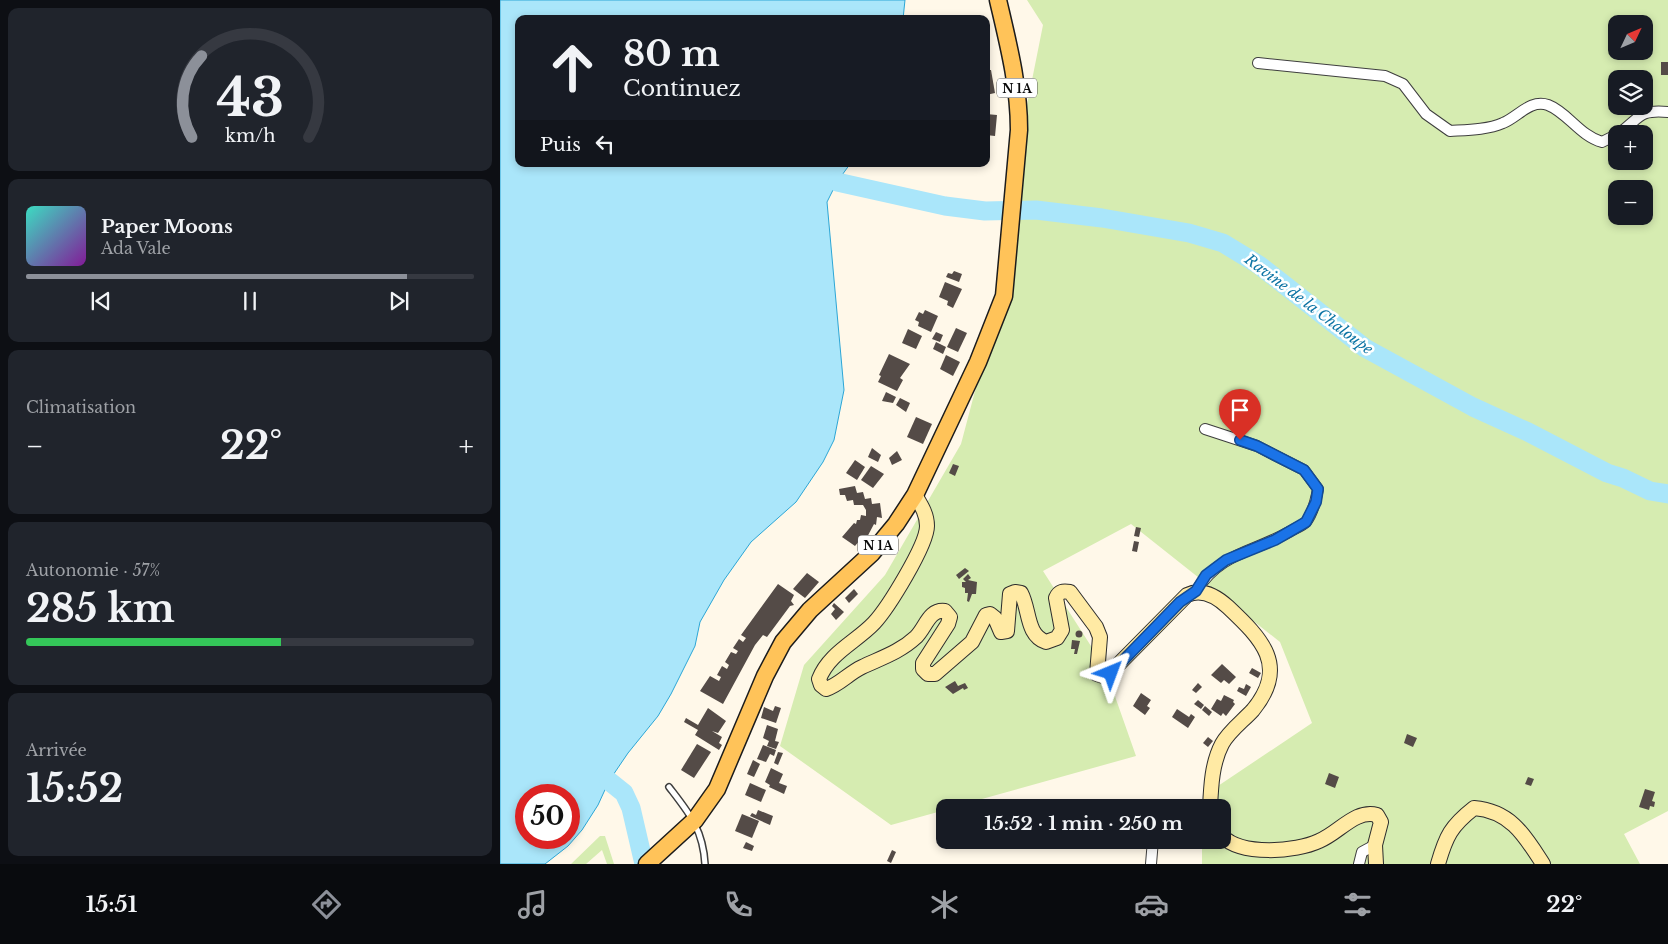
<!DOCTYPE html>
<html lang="fr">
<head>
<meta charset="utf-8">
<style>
  :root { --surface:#171b24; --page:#20242c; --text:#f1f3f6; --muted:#9ea1a6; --line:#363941; --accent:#8c9099 }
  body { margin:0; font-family:"Libre Baskerville",serif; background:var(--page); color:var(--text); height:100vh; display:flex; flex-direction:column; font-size:19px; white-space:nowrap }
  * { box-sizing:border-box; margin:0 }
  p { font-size:16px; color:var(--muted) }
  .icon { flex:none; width:28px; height:28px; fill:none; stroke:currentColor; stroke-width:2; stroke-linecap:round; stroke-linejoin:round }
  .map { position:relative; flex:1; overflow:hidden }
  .panel { display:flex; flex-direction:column; gap:8px; padding:8px; background:#0d0f14; width:500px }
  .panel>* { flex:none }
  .hud { position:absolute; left:15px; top:15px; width:475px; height:152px; border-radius:10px; box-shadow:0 2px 8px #0003; background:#171b24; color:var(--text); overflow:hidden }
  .needle { width:32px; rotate:46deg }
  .buttons { position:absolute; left:1108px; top:15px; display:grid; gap:10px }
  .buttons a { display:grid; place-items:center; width:45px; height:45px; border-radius:10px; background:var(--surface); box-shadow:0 2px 8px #0003; font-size:25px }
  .speed { position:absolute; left:15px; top:784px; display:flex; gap:10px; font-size:25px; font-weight:700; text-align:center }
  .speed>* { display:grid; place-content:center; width:65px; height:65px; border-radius:50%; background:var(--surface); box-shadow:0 2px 8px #0003; line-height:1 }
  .speed .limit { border:8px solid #d22; background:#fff; color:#111 }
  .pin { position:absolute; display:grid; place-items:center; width:42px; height:42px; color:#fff; margin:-51px -21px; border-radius:50% 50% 50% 0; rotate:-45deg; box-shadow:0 0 5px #0007 }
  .pin .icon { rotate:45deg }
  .me { position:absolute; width:55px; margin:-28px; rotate:44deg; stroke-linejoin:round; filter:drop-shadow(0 0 4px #0008) }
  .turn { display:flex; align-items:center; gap:18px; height:105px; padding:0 25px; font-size:22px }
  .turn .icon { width:65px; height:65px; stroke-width:2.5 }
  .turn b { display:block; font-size:35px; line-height:42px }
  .then { display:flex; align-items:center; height:48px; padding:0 25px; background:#0003; gap:10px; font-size:19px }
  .big { font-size:38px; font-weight:700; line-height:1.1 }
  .panel .widget { flex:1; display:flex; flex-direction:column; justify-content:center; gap:8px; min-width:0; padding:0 18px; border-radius:10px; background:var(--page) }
  .panel .dial { align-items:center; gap:0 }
  .dial svg { height:130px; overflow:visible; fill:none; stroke:var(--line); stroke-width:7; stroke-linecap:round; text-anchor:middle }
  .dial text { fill:var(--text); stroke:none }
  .song { display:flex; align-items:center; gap:15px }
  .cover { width:60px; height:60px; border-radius:8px; background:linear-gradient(135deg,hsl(170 70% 55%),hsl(290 70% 35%)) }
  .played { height:5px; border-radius:2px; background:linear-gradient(90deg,var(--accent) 85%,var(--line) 85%) }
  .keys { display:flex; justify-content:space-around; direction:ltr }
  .heat { display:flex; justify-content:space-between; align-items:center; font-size:28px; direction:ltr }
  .charge { height:8px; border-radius:4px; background:linear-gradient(90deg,#34c759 57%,var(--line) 0) }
  .trip { position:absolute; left:436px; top:799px; width:295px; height:50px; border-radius:10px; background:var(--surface); box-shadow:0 2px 8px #0003; font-weight:700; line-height:50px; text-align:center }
  .dock { display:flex; height:80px; justify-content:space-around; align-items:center; background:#090b0e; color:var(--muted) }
  .dock .icon { width:35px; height:35px }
  .dock .active { color:var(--accent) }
  .dock b { font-size:22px; color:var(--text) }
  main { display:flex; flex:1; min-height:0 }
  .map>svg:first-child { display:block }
</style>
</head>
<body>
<main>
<section class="panel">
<div class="widget dial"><svg viewBox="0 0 100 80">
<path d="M14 69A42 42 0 1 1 86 69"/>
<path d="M14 69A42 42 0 0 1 20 19" stroke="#8c9099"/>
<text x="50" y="56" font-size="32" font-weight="700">43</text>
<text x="50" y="72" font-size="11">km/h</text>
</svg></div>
<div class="widget">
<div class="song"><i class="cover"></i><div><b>Paper Moons</b><p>Ada Vale</p></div></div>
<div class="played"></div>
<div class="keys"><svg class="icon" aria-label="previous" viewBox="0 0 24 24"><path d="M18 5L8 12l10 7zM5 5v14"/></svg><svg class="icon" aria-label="pause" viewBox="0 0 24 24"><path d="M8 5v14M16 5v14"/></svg><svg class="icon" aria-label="next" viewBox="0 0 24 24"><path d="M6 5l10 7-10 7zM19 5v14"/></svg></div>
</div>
<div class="widget"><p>Climatisation</p>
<div class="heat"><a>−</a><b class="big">22°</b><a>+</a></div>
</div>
<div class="widget"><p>Autonomie · 57%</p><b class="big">285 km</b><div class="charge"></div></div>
<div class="widget"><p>Arrivée</p><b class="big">15:52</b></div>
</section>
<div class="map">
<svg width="1168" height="864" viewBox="0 0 1168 864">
  <rect width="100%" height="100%" fill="#fff8e9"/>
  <g fill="#d6ecb1" fill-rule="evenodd">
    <path d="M527 0H1168V811L1124 834 1140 864H702V840H722V808L703 807V796L812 723 780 642 631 524 543 571 605 668 636 756 453 807 445 808V810L391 825 280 746 304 665 385 575 461 444 501 293 525 115 543 25ZM1116 24H1144V51H1116ZM1116 79H1144V106H1116ZM1116 134H1144V161H1116ZM1116 189H1144V216H1116Z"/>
    <polygon points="100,836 105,836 114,864 107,864 102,850 86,864 71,864"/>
  </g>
  <path fill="#aae6fa" stroke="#2ca6d6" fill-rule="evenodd" d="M0 0H405L403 19H19V164H350L337 182 327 202 344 390 334 440 323 462 296 502 251 542 224 580 200 622 195 646 171 694 158 716 128 753 109 781 98 805 82 830 68 846 45 864H0ZM26 795H69V838H26Z"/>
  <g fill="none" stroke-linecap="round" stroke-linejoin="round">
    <g stroke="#aae6fa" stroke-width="19">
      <polyline points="337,182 445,206 485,211 536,210 602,218 689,233 723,243 759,265 865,348 973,407 1028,432 1107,473 1123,478 1150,491 1168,494"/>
      <polyline points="109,781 124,793 131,808 144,864"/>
    </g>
  </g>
  <g fill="#544b47">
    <rect x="1161" y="62" width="7" height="13"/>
    <polygon points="486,70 491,70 495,93 486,95"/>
    <polygon points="486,114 497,115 495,136 486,135"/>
    <polygon points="454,271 462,274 459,282 446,277 448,273 452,274"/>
    <polygon points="445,282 462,289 453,308 447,305 448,301 439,297"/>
    <polygon points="425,310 438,316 431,332 418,326 419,322 415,320 419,312 423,314"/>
    <polygon points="456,328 467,333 458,352 447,347"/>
    <polygon points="408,329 422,336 416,349 402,343"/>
    <polygon points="436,332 443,335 440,342 432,339"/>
    <polygon points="436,342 446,347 443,354 433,349"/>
    <polygon points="389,354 410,364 400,378 403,380 397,391 378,382 381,376 379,375"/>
    <polygon points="446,355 460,362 453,376 440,369"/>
    <polygon points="386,392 396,397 393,403 382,401"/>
    <polygon points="400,398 410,403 406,412 396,405"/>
    <polygon points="416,417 432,424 423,444 407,437"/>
    <polygon points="372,448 381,455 378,462 368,457"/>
    <polygon points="397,451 402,460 392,465 389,458"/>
    <polygon points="355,460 365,467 357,480 346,473"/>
    <polygon points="453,464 459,466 455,476 449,473"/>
    <polygon points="371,466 384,474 373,488 361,480"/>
    <polygon points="355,486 357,493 363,492 365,499 371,498 372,504 380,503 382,518 377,517 376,525 374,524 364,543 360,540 355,546 342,537 354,523 356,524 357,520 360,520 361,515 366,516 366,510 363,505 354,505 353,500 347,501 345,495 340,495 339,489"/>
    <polygon points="636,527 641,528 639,537 634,536"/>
    <polygon points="634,541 639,542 637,552 632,551"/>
    <polygon points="465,568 469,571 459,579 456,575"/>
    <polygon points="307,573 319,582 305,598 293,589"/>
    <polygon points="468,574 471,578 468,580 477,582 476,594 472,594 469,602 467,601 468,593 465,593 465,588 462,587 462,582 466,582 463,579"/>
    <polygon points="278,584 294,595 291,601 294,605 290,606 267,637 263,635 255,645 223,704 200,691 210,676 219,681 221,677 217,675 222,666 227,669 229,665 225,662 231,652 236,654 238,651 233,648 239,639 243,642 246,638 241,635"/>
    <polygon points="354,589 358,594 349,603 345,598"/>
    <polygon points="334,603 344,612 336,620 331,614 335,609 332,606"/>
    <circle cx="579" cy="634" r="3.5"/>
    <polygon points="572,640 580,641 577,654 574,654 575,649 571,649"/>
    <polygon points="722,664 736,677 729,684 724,680 721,683 711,675"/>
    <polygon points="752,668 761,673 758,678 749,673"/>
    <polygon points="455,681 458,686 465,683 468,688 464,690 463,688 453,694 445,687"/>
    <polygon points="698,683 702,687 696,693 692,690"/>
    <polygon points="746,684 751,687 746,696 737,691 739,687 744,689"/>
    <polygon points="641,693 651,700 647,706 650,708 645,715 633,706"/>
    <polygon points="724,695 734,700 733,702 735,704 726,716 723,713 721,716 711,709 717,699 721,701"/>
    <polygon points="698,700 704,705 701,709 694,704"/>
    <polygon points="275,706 281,708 276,723 261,718 264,707 273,711"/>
    <polygon points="705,706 712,712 709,716 702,710"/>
    <polygon points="208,708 226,721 218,733 212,731 222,737 219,743 222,745 219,750 195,735 198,730 184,722 186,718 198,725"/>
    <polygon points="677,709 689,717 691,714 695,717 688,728 672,717"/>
    <polygon points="267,725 278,729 275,741 279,742 276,749 267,746 269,741 263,738"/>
    <polygon points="907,734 917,738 913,747 904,743"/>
    <polygon points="708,737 713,741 708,747 703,743"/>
    <polygon points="197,744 211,752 194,778 181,770"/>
    <polygon points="263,745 276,750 274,756 270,754 266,762 257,759"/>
    <polygon points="278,752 283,753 278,765 274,763"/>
    <polygon points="253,760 260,764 254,777 247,774"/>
    <polygon points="271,768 283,774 279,783 287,786 284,794 269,787 270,785 265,782"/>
    <polygon points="829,773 839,777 835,788 825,784"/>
    <polygon points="1028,777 1034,779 1031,786 1025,784"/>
    <polygon points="250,783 266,790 261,802 245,795"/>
    <polygon points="1145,789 1155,792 1152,801 1155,802 1154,807 1150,806 1149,810 1139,807"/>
    <polygon points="258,810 273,816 270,825 250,816 252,813 256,815"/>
    <polygon points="242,814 259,821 252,838 235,831"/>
    <polygon points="246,842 254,846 252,851 243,848"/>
    <polygon points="392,850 396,852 391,863 387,861"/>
  </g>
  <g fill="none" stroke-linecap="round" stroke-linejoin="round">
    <g stroke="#3e3e3e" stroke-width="8">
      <path id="service" d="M169 787C189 813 203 829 205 864"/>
    </g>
    <g stroke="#3e3e3e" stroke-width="12">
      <g id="minor">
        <path d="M758 63 885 76 903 84 926 114 950 131C966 130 987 130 1003 123 1018 117 1030 99 1048 105 1067 112 1080 136 1102 142L1116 135"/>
        <path d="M1118 134C1140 119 1137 109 1168 112"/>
        <path d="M696 591C721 552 752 553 789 532 794 529 802 526 806 522 813 513 816 500 818 489L804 470 757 446 705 429"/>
        <polyline points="696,808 697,808"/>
        <polyline points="651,864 653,840"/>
        <polyline points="859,864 862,852 875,845"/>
      </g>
    </g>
    <g stroke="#2d2d2d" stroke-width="16">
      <g id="secondary">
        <path d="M415 495C421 505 427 514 427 526 427 545 388 608 374 623 356 642 329 653 319 679L321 685 326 689C339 685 349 673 362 667 381 658 400 652 416 637 426 627 429 609 445 611L450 617 448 624 423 663V669L428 674H435L472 642 486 615 490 614 495 618 501 632 507 631 510 594 515 592 521 593C530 610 526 635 546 642L557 638 562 630 556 598C559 591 563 591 570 592L596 627 600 637 597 674 606 677 687 595C702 588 716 596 728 607 762 639 789 666 753 710 743 721 729 731 722 744 712 763 711 786 710 808"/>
        <path d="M722 836C741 856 796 852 819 841 839 833 855 809 877 815L881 822 875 845 876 864"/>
        <path d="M938 864C946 836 951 826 974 808 1011 811 1025 836 1043 864"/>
      </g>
    </g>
    <g stroke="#1c1c1c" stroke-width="19">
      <path id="primary" d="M147 864 195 820 217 789 265 676 283 642 310 610 372 553 396 524 415 495 478 362 504 296 519 130C519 85 508 43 498 0"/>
    </g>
    <use href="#service" stroke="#fff" stroke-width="5"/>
    <use href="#minor" stroke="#fff" stroke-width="10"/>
    <use href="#secondary" stroke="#ffeaa4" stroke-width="14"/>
    <use href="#primary" stroke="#ffc359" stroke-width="16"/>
  </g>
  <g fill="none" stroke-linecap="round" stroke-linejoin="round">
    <g stroke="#114b97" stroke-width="12">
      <polyline id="route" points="611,673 680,602 696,591 706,575 726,560 775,540 806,522 816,502 818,489 804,470 757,446 740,440"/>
    </g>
    <use href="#route" stroke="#1a73e8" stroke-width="9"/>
  </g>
  <g text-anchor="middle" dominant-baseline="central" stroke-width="5" stroke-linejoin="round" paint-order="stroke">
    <g fill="#fff" stroke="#545454" stroke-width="1">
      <rect x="497" y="78.5" width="40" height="19" rx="4"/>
      <rect x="358" y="535.5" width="40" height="19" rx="4"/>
    </g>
    <g font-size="12" font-weight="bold" fill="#0b0b0b">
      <text x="517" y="88">N 1A</text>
      <text x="378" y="545">N 1A</text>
    </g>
    <g font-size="15" font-style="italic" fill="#0d74a4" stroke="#fff">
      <text transform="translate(809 304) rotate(37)">Ravine de la Chaloupe</text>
    </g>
  </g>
</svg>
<div class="buttons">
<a><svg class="needle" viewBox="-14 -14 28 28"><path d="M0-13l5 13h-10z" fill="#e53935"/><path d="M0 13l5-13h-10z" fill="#9ea1a6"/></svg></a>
<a><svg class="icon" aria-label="layers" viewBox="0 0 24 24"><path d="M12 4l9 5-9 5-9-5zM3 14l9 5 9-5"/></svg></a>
<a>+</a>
<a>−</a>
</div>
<div class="speed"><div class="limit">50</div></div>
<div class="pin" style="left:740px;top:440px;background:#d93025"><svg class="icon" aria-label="arrive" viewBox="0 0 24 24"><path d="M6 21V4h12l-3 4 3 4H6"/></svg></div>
<svg class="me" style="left:611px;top:673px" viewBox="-20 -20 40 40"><path d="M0-17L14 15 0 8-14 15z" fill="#1a73e8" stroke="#fff" stroke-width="4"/></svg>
<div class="trip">15:52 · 1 min · 250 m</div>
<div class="hud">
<div class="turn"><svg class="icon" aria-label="ahead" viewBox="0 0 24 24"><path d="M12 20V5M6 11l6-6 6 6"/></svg><div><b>80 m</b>Continuez</div></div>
<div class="then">Puis<svg class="icon" aria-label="left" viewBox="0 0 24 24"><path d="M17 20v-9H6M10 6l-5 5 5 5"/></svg></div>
</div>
</div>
</main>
<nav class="dock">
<b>15:51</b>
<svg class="icon active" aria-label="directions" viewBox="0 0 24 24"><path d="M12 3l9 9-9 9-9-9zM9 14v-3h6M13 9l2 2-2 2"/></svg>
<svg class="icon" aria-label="music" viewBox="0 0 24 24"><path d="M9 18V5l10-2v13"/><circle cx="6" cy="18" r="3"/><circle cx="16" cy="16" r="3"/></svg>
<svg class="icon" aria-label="phone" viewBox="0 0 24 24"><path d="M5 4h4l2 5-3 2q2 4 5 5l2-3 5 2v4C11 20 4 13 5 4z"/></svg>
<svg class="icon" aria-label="climate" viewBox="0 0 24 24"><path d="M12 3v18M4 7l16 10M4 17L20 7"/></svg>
<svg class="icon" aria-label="car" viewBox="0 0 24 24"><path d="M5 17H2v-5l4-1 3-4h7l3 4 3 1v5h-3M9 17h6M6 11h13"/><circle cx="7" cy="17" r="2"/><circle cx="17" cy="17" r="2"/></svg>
<svg class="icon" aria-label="filters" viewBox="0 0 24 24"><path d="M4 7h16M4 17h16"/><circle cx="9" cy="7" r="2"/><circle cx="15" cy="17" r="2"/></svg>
<b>22°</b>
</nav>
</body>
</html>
